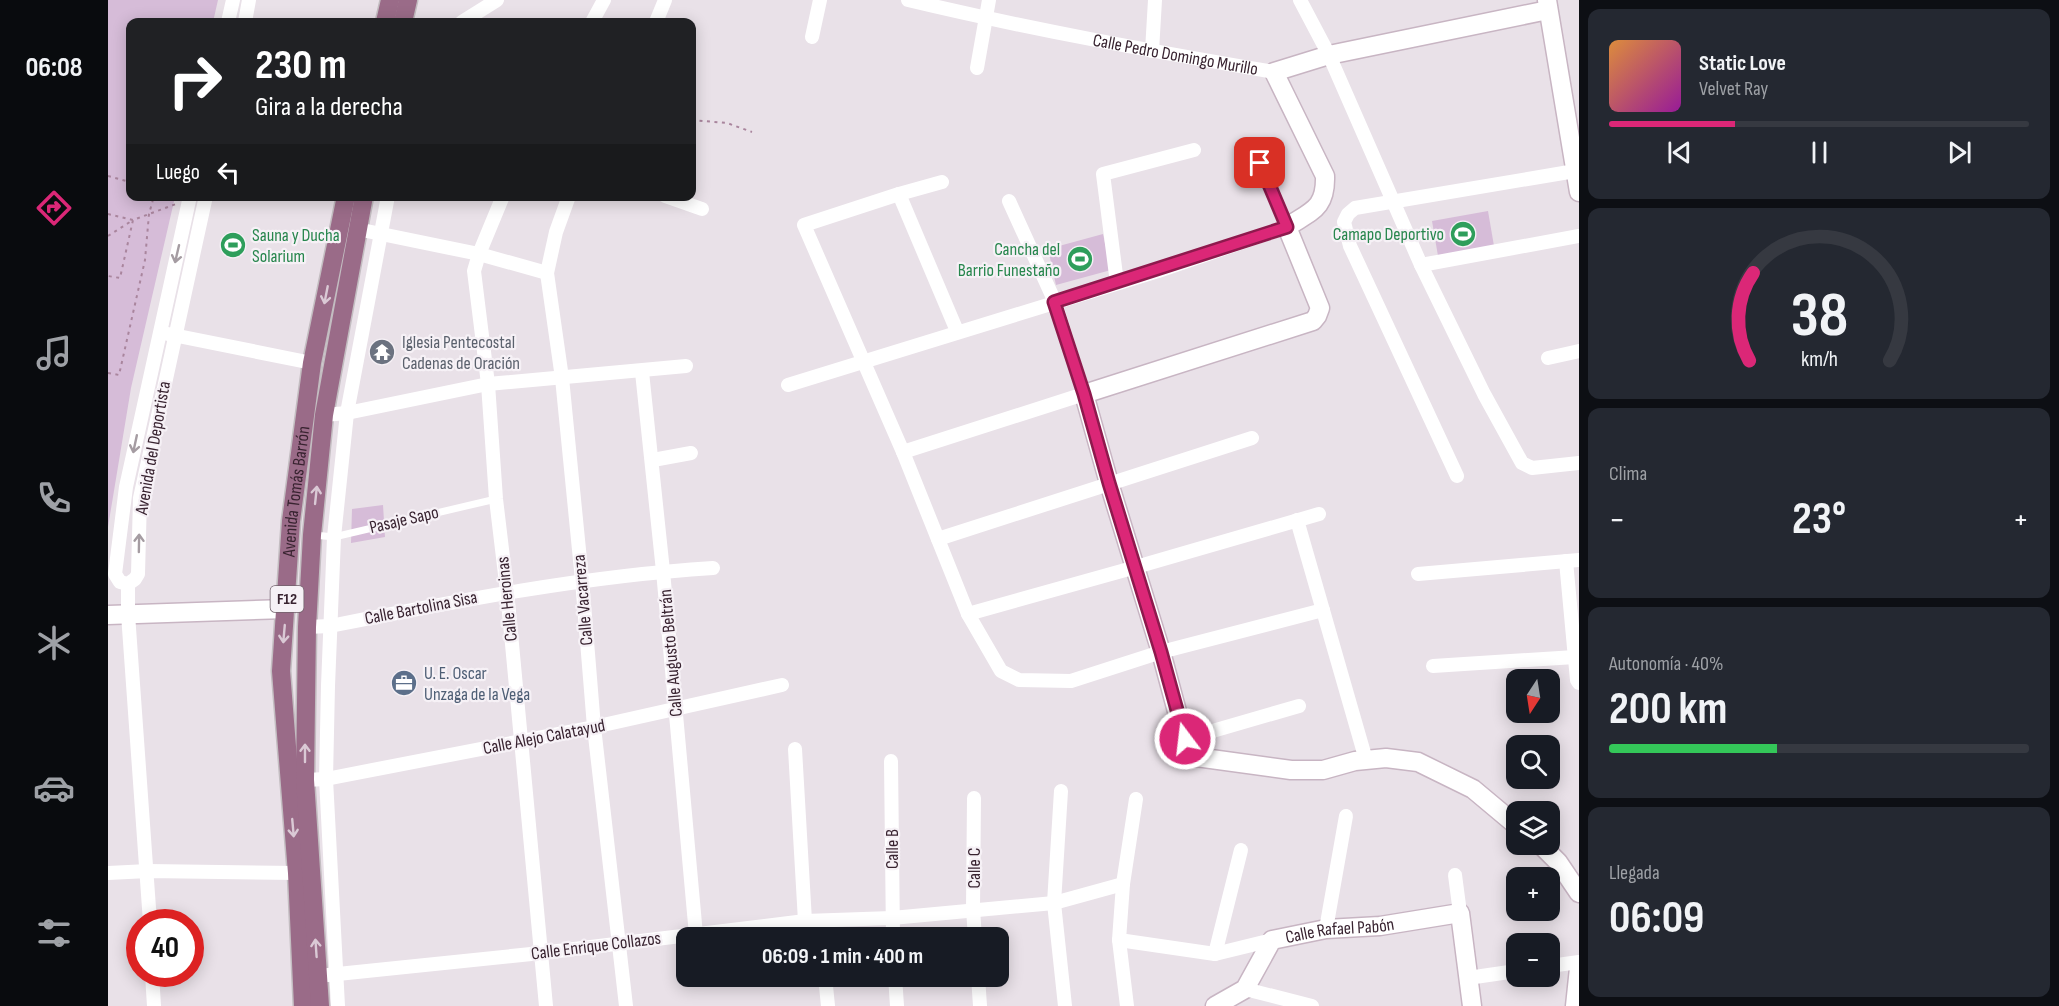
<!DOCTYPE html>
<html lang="es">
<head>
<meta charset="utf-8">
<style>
  :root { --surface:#171b24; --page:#242831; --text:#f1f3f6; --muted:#9ea1a6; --line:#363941; --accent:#db2777 }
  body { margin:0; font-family:"Sofia Sans Condensed",sans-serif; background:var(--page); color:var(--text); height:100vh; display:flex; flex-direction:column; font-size:22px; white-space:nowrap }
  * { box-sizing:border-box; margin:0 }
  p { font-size:20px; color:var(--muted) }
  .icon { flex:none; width:33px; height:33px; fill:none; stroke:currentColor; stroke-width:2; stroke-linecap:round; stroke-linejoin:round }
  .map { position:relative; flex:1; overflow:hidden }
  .details { display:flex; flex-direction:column; gap:9px; padding:9px; background:#0d0f14; width:480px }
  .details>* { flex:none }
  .guide { position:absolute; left:18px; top:18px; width:570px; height:183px; border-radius:12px; box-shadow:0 3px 15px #0003; background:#202124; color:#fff; overflow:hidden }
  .needle { width:39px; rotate:192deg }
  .tools { position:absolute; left:1398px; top:669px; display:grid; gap:12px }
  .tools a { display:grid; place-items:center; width:54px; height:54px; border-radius:12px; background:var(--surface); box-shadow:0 3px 15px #0003; font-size:30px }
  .speed { position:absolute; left:18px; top:909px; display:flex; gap:12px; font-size:30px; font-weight:700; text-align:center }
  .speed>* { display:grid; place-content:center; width:78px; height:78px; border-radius:50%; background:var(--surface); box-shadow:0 3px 15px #0003; line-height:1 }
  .speed .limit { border:9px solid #d22; background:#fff; color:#111 }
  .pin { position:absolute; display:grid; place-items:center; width:51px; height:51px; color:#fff; margin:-26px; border-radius:12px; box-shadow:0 3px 9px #0006 }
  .me { position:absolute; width:66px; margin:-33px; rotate:345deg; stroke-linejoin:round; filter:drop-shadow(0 0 4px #0008) }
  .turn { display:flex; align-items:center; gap:21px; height:126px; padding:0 30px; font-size:27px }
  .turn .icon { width:78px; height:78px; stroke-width:2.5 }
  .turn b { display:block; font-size:42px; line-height:51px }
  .then { display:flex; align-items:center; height:57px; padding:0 30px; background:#0003; gap:12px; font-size:22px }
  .big { font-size:45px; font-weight:700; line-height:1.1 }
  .details .widget { flex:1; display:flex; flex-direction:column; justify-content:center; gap:9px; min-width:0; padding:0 21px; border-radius:12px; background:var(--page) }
  .details .dial { align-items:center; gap:0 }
  .dial svg { height:156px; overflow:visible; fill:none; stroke:var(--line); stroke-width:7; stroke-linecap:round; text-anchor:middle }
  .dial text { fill:var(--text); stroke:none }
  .song { display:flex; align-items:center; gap:18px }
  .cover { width:72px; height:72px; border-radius:9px; background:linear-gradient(135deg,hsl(30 70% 55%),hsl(300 70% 35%)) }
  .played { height:6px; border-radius:3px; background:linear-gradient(90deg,var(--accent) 30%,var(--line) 30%) }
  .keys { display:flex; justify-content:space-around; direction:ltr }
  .heat { display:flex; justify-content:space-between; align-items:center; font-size:33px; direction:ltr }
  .charge { height:9px; border-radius:4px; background:linear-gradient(90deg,#34c759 40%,var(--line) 0) }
  .trip { position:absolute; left:568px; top:927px; width:333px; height:60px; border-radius:12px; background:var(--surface); box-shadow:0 3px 15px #0003; font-weight:700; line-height:60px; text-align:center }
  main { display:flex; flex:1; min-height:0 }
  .menu { display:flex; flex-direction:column; width:108px; justify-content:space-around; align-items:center; background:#090b0e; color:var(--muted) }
  .menu .icon { width:42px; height:42px }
  .menu .active { color:var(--accent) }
  .menu b { font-size:27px; color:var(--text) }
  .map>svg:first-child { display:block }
</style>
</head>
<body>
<main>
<nav class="menu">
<b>06:08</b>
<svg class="icon active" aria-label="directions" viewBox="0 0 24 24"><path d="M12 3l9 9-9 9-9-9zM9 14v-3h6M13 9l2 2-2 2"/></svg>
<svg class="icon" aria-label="music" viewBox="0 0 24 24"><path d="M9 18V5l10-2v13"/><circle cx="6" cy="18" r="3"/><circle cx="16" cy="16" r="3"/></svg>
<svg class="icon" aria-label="phone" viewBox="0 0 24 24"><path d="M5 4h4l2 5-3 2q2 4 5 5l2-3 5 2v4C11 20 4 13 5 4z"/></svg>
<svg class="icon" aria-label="climate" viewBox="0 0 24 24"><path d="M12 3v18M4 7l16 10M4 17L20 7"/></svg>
<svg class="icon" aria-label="car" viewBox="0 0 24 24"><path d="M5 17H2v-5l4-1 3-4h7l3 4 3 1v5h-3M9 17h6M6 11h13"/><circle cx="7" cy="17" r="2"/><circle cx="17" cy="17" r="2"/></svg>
<svg class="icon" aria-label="filters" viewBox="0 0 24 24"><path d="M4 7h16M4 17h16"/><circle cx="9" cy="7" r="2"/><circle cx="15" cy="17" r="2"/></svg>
</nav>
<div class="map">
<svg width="1471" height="1006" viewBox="0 0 1471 1006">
  <rect width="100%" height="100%" fill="#e9e1e8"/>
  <g fill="#d6bcd8">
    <polygon points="0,0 110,0 105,22 22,22 22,196 67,197 23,388 0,527"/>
    <polygon points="1380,211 1386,246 1330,256 1324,221"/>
    <polygon points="995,234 1003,270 948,285 940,249"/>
    <polygon points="275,505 277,537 243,543 244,509"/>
  </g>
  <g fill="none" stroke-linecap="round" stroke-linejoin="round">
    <g stroke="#c8b5c3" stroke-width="21">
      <g id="secondary">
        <polyline points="1439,0 1471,192"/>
        <polyline points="0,615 178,609"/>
        <path d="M1408 825 1365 789 1310 762 1278 758 1247 761 1215 770H1183L1081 756 1053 652 1001 483 976 394 1205 321 1209 316 1212 308 1179 227C1203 211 1218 209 1217 176L1166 72 1221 55 1440 10"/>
        <polyline points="1432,844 1450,862 1471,893"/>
        <path id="s2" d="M1107 1006 1137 989 1164 940 1218 929 1272 926 1352 913 1364 1006"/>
        <polyline points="1467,1006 1471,968"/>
      </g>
    </g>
    <g stroke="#c3bdc1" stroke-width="21">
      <g id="primary">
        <polyline points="277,22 282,0"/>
        <polyline points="295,22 300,0"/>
        <path id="s3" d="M195 1006 189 873 173 671 183 521 204 363 238 196"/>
        <polyline points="212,1006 197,780 199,627 204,535 216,415 256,196"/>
      </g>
    </g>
    <g stroke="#a9859d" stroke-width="2" stroke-dasharray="3 4.5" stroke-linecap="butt">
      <polyline points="584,120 619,123 644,132"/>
      <polyline points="0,176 22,182"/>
      <polyline points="0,214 25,220 68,204"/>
      <polyline points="0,236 25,220 12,278 0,276"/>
      <polyline points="0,373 11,375 37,260 41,214 46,196"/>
    </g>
    <polyline stroke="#fff" stroke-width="7" points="206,535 226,537 388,499"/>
    <g stroke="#fff" stroke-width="14">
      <path id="s1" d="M800 0C921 29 1043 51 1166 72"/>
      <polyline points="1192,0 1221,55 1313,265 1376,394 1414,463 1424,468 1471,463"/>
      <polyline points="120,22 125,0"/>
      <polyline points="137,22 141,0"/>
      <polyline points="354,22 389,0"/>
      <polyline points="484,22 496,0"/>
      <polyline points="548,22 557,0"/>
      <polyline points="704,37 712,0"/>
      <polyline points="1044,51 1047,0"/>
      <polyline points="869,68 881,0"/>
      <polyline points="834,182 791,194 696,225 795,452 860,614 893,671 911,680 963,681 1053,652 1215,610"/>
      <polyline points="791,194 849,331"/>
      <polyline points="82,196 18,487 7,574 12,582 20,584 27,579 30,574 32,498 98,196"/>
      <polyline points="395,196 371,254 366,271 380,384 388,499 399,591 438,1006"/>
      <polyline points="461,196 448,232 439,273 454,378 474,580 486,727 518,1006"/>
      <polyline points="557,196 594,209"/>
      <polyline points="249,229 371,254 439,273"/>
      <polyline points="1313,265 1471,236"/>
      <polyline points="1009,283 995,174 1086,150"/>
      <polyline points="60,334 204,363"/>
      <polyline points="1440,358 1471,351"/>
      <polyline points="534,372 555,571 588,935"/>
      <polyline points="680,385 1050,271 1179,227 1152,163"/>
      <polyline points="216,415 239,413 380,384 578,366"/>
      <polyline points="795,452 976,394 947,302 901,201"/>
      <polyline points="545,460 583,453"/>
      <polyline points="1349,476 1242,246 1236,222 1240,214 1247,208 1467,171"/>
      <polyline points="1189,520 1258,760"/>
      <polyline points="830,539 1144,438"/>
      <polyline points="1458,561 1469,680 1471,683"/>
      <polyline points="1310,574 1471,560"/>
      <polyline points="20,584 20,614 42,922"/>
      <polyline points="860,614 1028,567 1211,514"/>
      <path d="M199 627 222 626C349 601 476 576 605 568"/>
      <polyline points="1325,666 1467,657"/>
      <polyline points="1077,739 1191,706"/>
      <polyline points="687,749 697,921"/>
      <polyline points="783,761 785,938"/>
      <polyline points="197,780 218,779 486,727 674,685"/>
      <polyline points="953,791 946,903 957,1006"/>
      <polyline points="866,798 865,909 867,938"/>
      <polyline points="1028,799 1015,884 1011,940 1107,954 1164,940"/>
      <polyline points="0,873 40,871 189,873"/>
      <polyline points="1347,875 1352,913"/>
      <polyline points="710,921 712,938"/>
      <polyline points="1218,929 1238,816"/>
      <polyline points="1011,940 1019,1006"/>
      <polyline points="1107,954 1133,850"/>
      <polyline points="1442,966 1471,962"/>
      <polyline points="44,974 46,1006"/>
      <polyline points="220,975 433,953 697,921 784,918 946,903 1015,884"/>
      <polyline points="717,976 720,1006"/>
      <polyline points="787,976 789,1006"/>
      <polyline points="870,976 872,1006"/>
      <polyline points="1360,978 1408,971"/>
      <polyline points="1137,989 1204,1006"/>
      <polyline points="230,1006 218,779 220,686 226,537 239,413 280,196"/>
    </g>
    <use href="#secondary" stroke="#fff" stroke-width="18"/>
    <use href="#primary" stroke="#9a6b88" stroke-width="18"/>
  </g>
  <defs><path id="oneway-shaft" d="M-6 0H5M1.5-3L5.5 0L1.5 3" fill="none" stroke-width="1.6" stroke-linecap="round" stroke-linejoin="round" transform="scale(1.5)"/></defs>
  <g stroke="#a59ca2">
    <use href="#oneway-shaft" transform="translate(69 254) rotate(103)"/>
    <use href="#oneway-shaft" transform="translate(27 444) rotate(102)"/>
    <use href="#oneway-shaft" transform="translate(31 543) rotate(-89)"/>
  </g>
  <g stroke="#dac9d5">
    <use href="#oneway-shaft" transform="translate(218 295) rotate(101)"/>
    <use href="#oneway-shaft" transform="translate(208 495) rotate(-84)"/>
    <use href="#oneway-shaft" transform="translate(176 634) rotate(95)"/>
    <use href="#oneway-shaft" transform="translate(197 753) rotate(-90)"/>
    <use href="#oneway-shaft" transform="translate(185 828) rotate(85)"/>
    <use href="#oneway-shaft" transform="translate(208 948) rotate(-94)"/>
  </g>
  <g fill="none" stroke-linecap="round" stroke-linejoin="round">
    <g stroke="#8e194d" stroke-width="15">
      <polyline id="route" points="1077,739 1053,652 1001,483 976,394 946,302 1179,227 1152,163"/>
    </g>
    <use href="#route" stroke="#db2777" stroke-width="10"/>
  </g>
  <defs>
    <g id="stadium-disc" transform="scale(1.35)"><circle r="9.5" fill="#2e9e5b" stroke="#f6f1f6"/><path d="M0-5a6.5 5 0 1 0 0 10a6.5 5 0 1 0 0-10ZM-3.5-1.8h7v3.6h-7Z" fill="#fff"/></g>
    <g id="temple-disc" transform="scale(1.35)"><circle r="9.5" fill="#6b7280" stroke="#f6f1f6"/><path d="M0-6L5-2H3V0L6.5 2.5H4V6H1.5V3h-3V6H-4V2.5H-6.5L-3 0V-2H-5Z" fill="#fff"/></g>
    <g id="office-disc" transform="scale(1.35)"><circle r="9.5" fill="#5c6f8a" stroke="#f6f1f6"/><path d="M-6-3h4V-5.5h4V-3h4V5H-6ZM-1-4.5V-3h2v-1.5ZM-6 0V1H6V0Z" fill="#fff"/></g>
  </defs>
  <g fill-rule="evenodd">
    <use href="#stadium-disc" x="1355" y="234"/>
    <use href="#stadium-disc" x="125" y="245"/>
    <use href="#stadium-disc" x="972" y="259"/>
    <use href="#temple-disc" x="274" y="352"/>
    <use href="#office-disc" x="296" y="683"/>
  </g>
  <g text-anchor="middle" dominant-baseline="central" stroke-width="4.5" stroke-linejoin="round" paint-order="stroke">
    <rect fill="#f6f1f6" stroke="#71616b" stroke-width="1.5" x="162.5" y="586" width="33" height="26" rx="4.5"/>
    <g font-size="16" font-weight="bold" fill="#382330">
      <text x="179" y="599">F12</text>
    </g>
    <g font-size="18" fill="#382330" stroke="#f6f1f6">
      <text stroke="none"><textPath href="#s1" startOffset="273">Calle Pedro Domingo Murillo</textPath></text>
      <text transform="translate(45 448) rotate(-80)">Avenida del Deportista</text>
      <text stroke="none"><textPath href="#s3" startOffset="516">Avenida Tomás Barrón</textPath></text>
      <text transform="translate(296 520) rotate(-13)">Pasaje Sapo</text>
      <text transform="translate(399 599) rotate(-96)">Calle Heroinas</text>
      <text transform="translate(475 600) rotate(-95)">Calle Vacarreza</text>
      <text transform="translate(313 608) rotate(-11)">Calle Bartolina Sisa</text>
      <text transform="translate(563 653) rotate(-95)">Calle Augusto Beltrán</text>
      <text transform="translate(436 737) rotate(-11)">Calle Alejo Calatayud</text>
      <text transform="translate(784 849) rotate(-90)">Calle B</text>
      <text transform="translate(866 868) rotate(-90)">Calle C</text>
      <text stroke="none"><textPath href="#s2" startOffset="159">Calle Rafael Pabón</textPath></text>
      <text transform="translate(488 946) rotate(-7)">Calle Enrique Collazos</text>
    </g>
    <g font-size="18" fill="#27864d" stroke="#f6f1f6" text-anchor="end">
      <text x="1336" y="234">Camapo Deportivo</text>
      <text x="144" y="235" text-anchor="start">Sauna y Ducha<tspan x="144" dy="21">Solarium</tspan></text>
      <text x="952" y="249">Cancha del<tspan x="952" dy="21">Barrio Funestaño</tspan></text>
    </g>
    <g font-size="18" fill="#5b616d" stroke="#f6f1f6" text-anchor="start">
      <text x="294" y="342">Iglesia Pentecostal<tspan x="294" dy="21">Cadenas de Oración</tspan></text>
    </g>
    <g font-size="18" fill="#4e5e75" stroke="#f6f1f6" text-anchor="start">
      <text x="316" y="673">U. E. Oscar<tspan x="316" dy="21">Unzaga de la Vega</tspan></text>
    </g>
  </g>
</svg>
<div class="tools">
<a><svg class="needle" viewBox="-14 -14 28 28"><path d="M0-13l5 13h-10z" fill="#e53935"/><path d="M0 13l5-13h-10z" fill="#9ea1a6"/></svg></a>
<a><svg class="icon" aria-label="search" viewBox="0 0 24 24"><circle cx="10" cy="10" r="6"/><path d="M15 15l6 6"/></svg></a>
<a><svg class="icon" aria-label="layers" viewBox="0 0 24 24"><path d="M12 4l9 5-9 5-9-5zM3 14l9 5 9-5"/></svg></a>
<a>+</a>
<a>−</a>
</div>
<div class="speed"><div class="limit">40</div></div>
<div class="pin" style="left:1152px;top:163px;background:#d93025"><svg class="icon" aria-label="arrive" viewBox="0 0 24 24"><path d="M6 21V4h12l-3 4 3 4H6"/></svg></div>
<svg class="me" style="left:1077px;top:739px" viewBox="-20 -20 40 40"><circle r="17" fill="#db2777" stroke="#fff" stroke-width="3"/><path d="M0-11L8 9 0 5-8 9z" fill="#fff"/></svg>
<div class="trip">06:09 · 1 min · 400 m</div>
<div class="guide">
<div class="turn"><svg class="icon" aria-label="right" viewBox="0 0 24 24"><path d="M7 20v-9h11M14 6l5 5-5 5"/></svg><div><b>230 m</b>Gira a la derecha</div></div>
<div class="then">Luego<svg class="icon" aria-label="left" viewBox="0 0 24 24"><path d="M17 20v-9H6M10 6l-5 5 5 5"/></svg></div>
</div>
</div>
<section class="details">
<div class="widget">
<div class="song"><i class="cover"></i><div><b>Static Love</b><p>Velvet Ray</p></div></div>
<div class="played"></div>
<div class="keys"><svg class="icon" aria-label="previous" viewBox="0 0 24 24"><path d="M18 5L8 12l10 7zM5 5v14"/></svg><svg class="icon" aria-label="pause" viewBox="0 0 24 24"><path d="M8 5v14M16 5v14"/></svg><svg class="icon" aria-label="next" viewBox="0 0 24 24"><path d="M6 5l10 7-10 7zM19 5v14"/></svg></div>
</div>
<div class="widget dial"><svg viewBox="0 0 100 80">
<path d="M14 69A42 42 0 1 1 86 69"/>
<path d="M14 69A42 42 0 0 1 16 24" stroke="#db2777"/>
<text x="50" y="56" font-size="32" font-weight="700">38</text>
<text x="50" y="72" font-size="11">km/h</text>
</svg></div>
<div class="widget"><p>Clima</p>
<div class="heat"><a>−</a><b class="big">23°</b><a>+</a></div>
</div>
<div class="widget"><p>Autonomía · 40%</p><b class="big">200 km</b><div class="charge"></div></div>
<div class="widget"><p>Llegada</p><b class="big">06:09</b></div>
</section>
</main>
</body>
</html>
